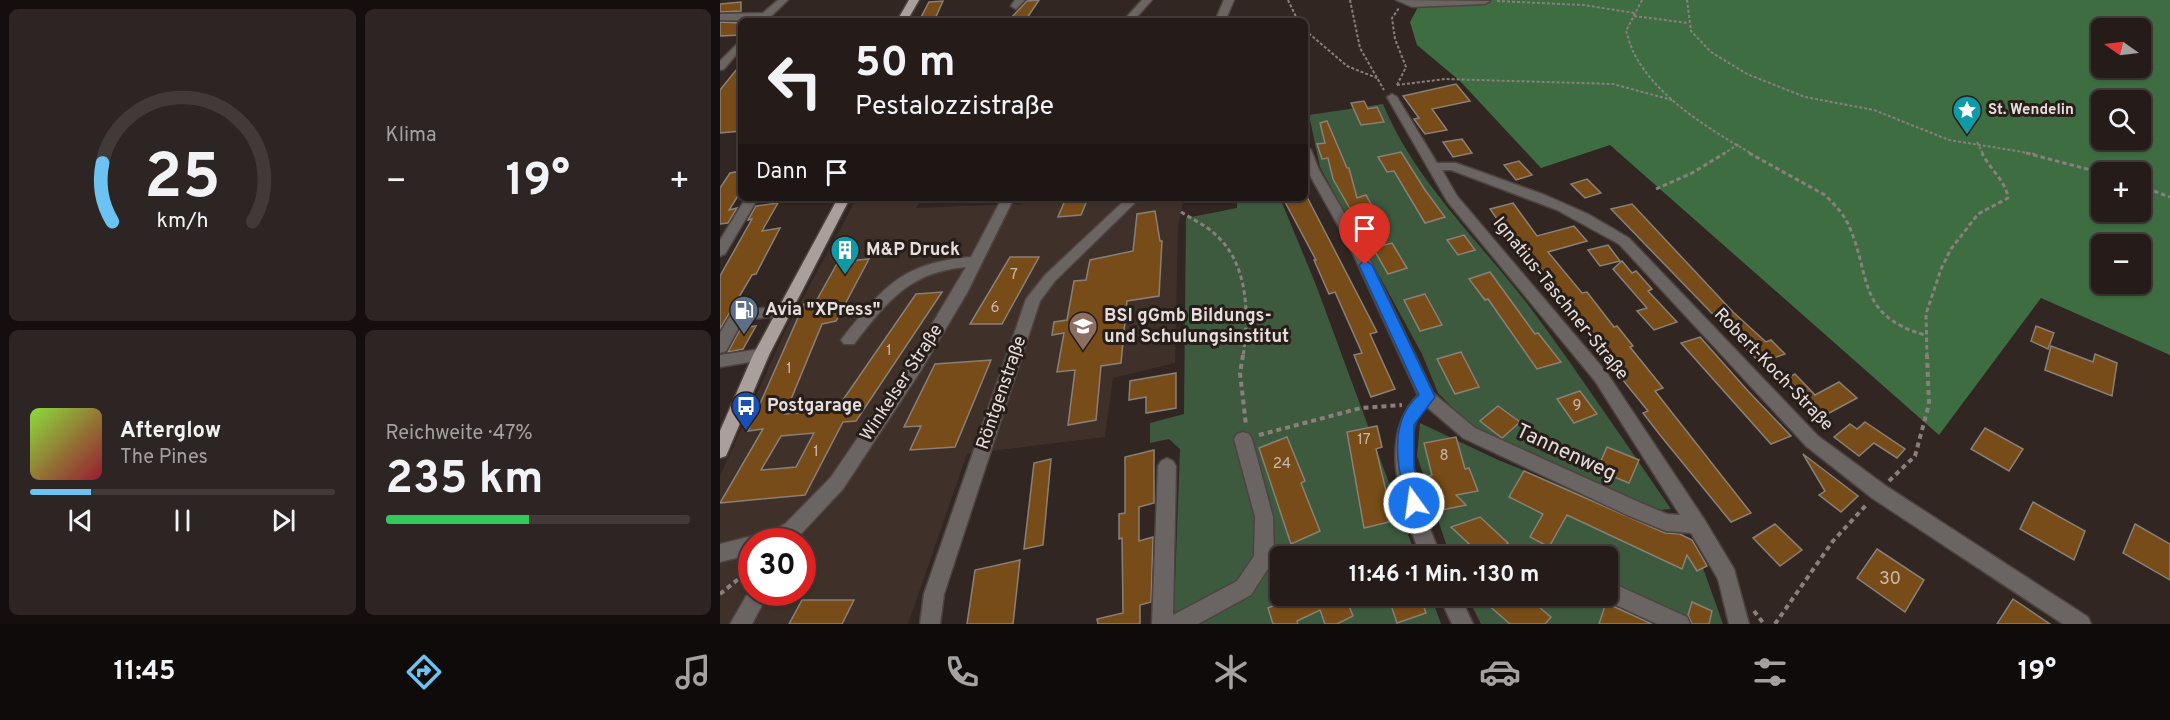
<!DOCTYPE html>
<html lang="de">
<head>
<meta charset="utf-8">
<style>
  :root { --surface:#251c1a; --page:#2d2523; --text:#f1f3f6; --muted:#a3a1a2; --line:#423a39; --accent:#6cc3f2 }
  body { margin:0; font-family:Overpass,sans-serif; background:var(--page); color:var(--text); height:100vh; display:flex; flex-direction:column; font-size:22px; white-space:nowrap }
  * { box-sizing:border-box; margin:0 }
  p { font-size:20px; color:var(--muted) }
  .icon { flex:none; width:33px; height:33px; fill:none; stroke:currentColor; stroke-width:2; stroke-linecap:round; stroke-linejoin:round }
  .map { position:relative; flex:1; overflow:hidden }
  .drawer { display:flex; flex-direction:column; gap:9px; padding:9px; background:#140f0e; width:720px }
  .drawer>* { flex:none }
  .hud { position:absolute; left:18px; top:18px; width:570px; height:183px; border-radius:9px; box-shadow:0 2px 4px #0004,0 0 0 2px var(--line); background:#251c1a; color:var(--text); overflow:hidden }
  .needle { width:39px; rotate:284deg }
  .tools { position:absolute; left:1371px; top:18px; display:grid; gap:12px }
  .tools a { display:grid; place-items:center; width:60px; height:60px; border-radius:9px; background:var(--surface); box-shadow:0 2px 4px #0004,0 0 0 2px var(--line); font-size:30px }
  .speed { position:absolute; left:18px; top:528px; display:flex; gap:12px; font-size:30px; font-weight:700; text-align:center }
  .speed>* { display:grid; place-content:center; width:78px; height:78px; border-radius:50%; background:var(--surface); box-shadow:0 2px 4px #0004,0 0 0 2px var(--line); line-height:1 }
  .speed .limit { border:9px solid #d22; background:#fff; color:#111 }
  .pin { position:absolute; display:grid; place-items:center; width:51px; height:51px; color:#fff; margin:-62px -26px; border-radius:50% 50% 50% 0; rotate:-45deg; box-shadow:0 0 6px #0007 }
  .pin .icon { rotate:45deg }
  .me { position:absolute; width:66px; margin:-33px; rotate:346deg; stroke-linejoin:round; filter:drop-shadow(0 0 4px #0008) }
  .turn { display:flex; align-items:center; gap:21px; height:126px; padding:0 18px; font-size:27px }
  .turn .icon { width:78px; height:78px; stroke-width:2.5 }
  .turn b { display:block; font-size:42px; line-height:51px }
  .then { display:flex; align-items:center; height:57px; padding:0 18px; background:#0003; gap:12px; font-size:22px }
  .big { font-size:45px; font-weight:700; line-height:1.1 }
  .drawer .tile { flex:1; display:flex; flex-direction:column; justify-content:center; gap:9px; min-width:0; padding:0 21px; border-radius:9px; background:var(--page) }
  .drawer .dial { align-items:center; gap:0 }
  .dial svg { height:156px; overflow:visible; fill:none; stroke:var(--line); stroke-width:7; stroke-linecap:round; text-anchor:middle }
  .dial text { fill:var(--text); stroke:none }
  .song { display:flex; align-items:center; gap:18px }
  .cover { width:72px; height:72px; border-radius:9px; background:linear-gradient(135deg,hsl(90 70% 55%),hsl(350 70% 35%)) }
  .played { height:6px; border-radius:3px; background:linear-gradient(90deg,var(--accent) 20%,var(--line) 20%) }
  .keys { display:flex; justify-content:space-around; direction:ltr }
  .heat { display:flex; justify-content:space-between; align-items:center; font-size:33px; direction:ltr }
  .charge { height:9px; border-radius:4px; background:linear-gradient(90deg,#34c759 47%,var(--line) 0) }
  .drawer .tiles { flex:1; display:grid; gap:9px; grid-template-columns:repeat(2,1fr) }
  .trip { position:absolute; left:550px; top:546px; width:348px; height:60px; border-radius:9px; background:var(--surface); box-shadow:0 2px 4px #0004,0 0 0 2px var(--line); font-weight:700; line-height:60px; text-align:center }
  .dock { display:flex; height:96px; justify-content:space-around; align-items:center; background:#0f0b0a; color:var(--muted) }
  .dock .icon { width:42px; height:42px }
  .dock .active { color:var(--accent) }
  .dock b { font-size:27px; color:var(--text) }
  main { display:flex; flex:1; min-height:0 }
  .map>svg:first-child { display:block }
</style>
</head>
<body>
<main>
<section class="drawer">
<div class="tiles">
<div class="tile dial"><svg viewBox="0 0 100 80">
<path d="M14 69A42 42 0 1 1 86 69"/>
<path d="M14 69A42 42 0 0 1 9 39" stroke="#6cc3f2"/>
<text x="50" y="56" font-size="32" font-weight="700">25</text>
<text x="50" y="72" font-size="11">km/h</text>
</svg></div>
<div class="tile"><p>Klima</p>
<div class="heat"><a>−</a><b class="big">19°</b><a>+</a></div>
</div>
<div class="tile">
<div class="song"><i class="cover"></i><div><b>Afterglow</b><p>The Pines</p></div></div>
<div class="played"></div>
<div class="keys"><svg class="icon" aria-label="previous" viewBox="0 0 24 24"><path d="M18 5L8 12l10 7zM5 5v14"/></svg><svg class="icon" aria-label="pause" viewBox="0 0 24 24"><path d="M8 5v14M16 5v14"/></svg><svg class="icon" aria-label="next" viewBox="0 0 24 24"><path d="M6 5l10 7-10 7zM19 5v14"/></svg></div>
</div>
<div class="tile"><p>Reichweite · 47%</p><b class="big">235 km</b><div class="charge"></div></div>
</div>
</section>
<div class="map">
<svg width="1450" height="624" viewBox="0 0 1450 624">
  <rect width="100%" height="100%" fill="#312622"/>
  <path fill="#3f3029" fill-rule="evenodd" d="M137 198H202L196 208 301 204 305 198H464L458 225 455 363 393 378 385 437 247 454 188 624H0V476L66 329ZM32 542H82V592H32Z"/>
  <g fill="#3d5a3f">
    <path d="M663 104C696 184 764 245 815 314 862 378 906 444 951 509L938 510 751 426 718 393 702 354 600 167 589 115Z"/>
    <polygon points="517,198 560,198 596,285 696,556 561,556 561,596 711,596 721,624 458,624 454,611 460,449 449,439 430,443 430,423 464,414 466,218 517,208"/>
    <polygon points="700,423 776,459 973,540 1003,624 761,624 747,596 888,596 888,556 730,556 697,456"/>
  </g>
  <path fill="#3d6d40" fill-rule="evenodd" d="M719 0H1450V355L1321 298 1219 435 890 145 821 168 740 81 697 45 690 22 698 7ZM1382 28H1420V68H1382ZM1382 100H1420V140H1382ZM1382 172H1420V212H1382ZM1382 244H1420V284H1382Z"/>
  <g fill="#784c18" stroke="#898077" stroke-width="1.5" fill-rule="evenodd">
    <polygon points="319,0 307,18 290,19 307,1"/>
    <polygon points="223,1 214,21 199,21 209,2"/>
    <polygon points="21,2 21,11 0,12 0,4"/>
    <polygon points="0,22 21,23 21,35 0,36"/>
    <polygon points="21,64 21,131 0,133 0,90"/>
    <polygon points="736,84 750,101 712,109 727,130 705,134 694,119 699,118 683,96"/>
    <polygon points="644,101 648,109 657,107 664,122 641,125 631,103"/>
    <polygon points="607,121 627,168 629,168 637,198 646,195 658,217 644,221 645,227 641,228 613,179 608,158 602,159 597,144 605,143 600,123"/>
    <polygon points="742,139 752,153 733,157 723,142"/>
    <polygon points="681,152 705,190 725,217 705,223 674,171 667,172 658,157"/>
    <polygon points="799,161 812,175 796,180 784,165"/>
    <polygon points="21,171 21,191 9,210 17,208 8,223 0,224 0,188 10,173"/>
    <polygon points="867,179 881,193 865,198 851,184"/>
    <polygon points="587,197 657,332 650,334 675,389 651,397 634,355 642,353 615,292 609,294 594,260 596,260 565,202"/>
    <polygon points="346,198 368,198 361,215 338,217"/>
    <polygon points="58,203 42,231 60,228 36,274 32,275 0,329 0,276 32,219 28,220 36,206"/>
    <polygon points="793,203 817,236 854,226 867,241 828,252 862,293 867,292 894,327 897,326 913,346 910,347 943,388 935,391 1031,513 1011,522 940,435 923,413 928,411 868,337 870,336 831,281 808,253 799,256 788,241 792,240 770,209"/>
    <polygon points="912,204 1013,312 1046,342 1051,340 1065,354 1040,363 891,209"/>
    <polygon points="435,211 440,241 442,241 439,296 407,301 401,363 381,366 376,420 348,425 355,370 337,372 344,333 332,335 334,322 347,320 354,281 366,280 370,260 413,251 417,214"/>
    <polygon points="744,235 755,250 738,255 727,240"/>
    <polygon points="672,243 687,268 668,274 653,248"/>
    <polygon points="888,245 900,261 880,266 868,250"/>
    <polygon points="290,257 319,257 282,324 250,324"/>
    <path d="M149 259 116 321 102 324 65 414 116 410 196 294 222 292 136 421 123 422 85 495 0 503 43 429 28 431 84 304 95 303 118 262ZM94 433 76 467 41 470 61 436Z"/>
    <polygon points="902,261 912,273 916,271 932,289 928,291 957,322 934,330 917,311 927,308 893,269"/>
    <polygon points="770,272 815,334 818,333 841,362 817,369 768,299 765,300 749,279"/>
    <polygon points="705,294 722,325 700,331 684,300"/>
    <polygon points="36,326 23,349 8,352 21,328"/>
    <polygon points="1316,326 1334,333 1328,349 1311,341"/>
    <polygon points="980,337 1028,391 1071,436 1051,444 961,343"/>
    <polygon points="1331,346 1373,362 1375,354 1397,363 1392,396 1325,370"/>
    <polygon points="741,352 759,387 735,394 717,359"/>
    <polygon points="271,360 235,447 190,450 201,426 184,427 215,364"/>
    <polygon points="456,373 456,408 426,413 426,397 409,400 410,381"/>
    <polygon points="1075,374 1095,395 1119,382 1137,398 1098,419 1080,403 1082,402 1063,380"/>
    <polygon points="860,391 877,414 854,423 837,399"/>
    <polygon points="778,406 800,422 782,438 760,421"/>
    <polygon points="1145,422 1185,449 1177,458 1154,443 1139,456 1114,437 1130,424 1137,429"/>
    <polygon points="657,426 662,447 656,449 673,521 644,528 627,432"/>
    <polygon points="1265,428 1303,449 1289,471 1251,449"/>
    <polygon points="567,437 585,481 581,483 600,531 571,544 539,448"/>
    <polygon points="736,437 745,469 749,468 758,491 736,495 746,505 717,511 704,478 712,475 704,443"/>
    <polygon points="887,447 919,460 909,483 877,470"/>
    <polygon points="434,450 434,503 419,507 419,541 433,537 431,602 420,605 420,624 378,624 377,619 403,613 402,538 399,539 399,514 405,513 405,457"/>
    <polygon points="1083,454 1138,496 1121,512 1099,495 1105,491"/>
    <polygon points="331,459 323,545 304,549 314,463"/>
    <polygon points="804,471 945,533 960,534 972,540 987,566 977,571 967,555 962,569 847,515 829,547 810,537 823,514 789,497"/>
    <polygon points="1313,502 1365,531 1354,560 1300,529"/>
    <polygon points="760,517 788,543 773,556 762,556 731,527"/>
    <polygon points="1055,524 1082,550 1060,566 1033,538"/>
    <polygon points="1415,524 1450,544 1450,580 1403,553"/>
    <polygon points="1157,549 1204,580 1185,612 1137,578"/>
    <polygon points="300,560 293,624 247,624 255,570"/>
    <polygon points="576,596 625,596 633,616 617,624 605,624 600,610 577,621 578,624 553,624 548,608"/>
    <polygon points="668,596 700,596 706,613 677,623"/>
    <polygon points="758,596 806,596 831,617 825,624 790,624"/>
    <polygon points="1293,599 1330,624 1277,624"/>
    <polygon points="82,600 134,600 122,624 69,624"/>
    <polygon points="972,602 992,611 989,624 972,624 968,615"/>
    <polygon points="886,603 932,624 879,624"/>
  </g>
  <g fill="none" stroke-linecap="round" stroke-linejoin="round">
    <g stroke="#4e4340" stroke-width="3">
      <g id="minor">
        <polygon points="58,0 68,0 46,21 0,20 0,14 43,13"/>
        <polygon points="295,0 305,0 296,9 291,6"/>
        <polygon points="422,0 432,0 413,21 403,21"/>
        <polygon points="504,0 514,0 505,21 495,21"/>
        <polygon points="676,0 770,1 765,4 692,7"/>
        <polygon points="21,40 21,49 4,69 0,70 0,61"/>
        <path d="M672 94 677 97 717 163H736L825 195 868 214 909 238 1098 436 1166 486 1368 617 1371 624H1343L1152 498 1086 446 899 244 837 210 731 170H722L737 196 887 373 984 519 1014 569 1029 624H1009L998 579 971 533 946 531 907 515 743 438 707 407C703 411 698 416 696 422 682 456 707 524 721 556H701C682 509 656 437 698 395L629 245 587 170 585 146 591 150 599 170 643 245 713 393 755 428 921 503 947 514 960 515 875 381 727 201 667 97Z"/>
        <polygon points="26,198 38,198 5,254 0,256 0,240"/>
        <path d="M282 198H294L247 293 200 372 123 489 79 536 67 542H32V554L0 562V544L32 536 37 538 65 524 111 477 188 364 246 267C189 272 168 301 134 344H124L121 340 124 336C165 285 183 263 251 257Z"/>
        <polygon points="407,198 420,198 335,281 320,301 224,594 220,624 200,624 204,594 306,299 325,275"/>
        <polygon points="65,306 72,311 70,315 23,320 6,351 0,353 0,333 13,311"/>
        <polygon points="41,349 47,351 49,355 47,359 0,367 0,355"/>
        <polygon points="523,432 529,434 532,439 553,517 554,558 551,564 531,595 478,624 432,624 438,466 441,461 447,458 453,461 456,466 453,615 517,581 534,556 535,517 514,439 517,434"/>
        <polygon points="888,581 967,617 970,624 937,624 881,598 880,596 888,596"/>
        <polygon points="32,586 32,592 49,592 32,624 10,624"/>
        <polygon points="719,596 740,596 753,624 732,624"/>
      </g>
    </g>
    <g stroke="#4e4340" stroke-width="3">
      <g id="major">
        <polygon points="189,0 199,0 187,21 177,21"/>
        <polygon points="118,198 130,198 49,355 6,456 0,458 0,431 33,355"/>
      </g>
    </g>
    <g stroke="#89807d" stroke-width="2" stroke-dasharray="3 2" stroke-linecap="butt">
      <polyline points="568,0 578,21"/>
      <polyline points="630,0 640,48 664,90"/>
      <path d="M922 0 906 31C909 39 911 49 916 57 940 100 991 130 1032 154"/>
      <polyline points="967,0 971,31 991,52 1027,74 1085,97 1154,110 1229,140 1315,154"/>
      <polyline points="777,1 863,5 915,13"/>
      <polyline points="914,16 968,23"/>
      <polyline points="585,30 627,66 657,78"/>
      <polyline points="677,85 725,79 893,84 952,100"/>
      <polyline points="677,85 686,67 675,39 672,18 679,8"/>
      <polyline points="1257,142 1263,154"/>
      <polyline points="1003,154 1019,144"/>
    </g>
    <g stroke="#89807d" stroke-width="3" stroke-dasharray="4.5 3" stroke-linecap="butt">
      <path d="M1029 153 1105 195C1114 204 1123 213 1128 224 1152 275 1135 315 1205 335"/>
      <polyline points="1306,153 1382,173"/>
      <polyline points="1420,186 1450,197"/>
      <polyline points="936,189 972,173 1005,153"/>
      <path d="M461 212C472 219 487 226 496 235 529 265 529 315 523 357"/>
      <path d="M1207 357 1206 314 1221 269 1231 249 1258 214 1288 198C1286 181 1269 168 1262 153"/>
    </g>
    <g stroke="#89807d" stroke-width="4" stroke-dasharray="5 4" stroke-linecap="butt">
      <polyline points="523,355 520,373 526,425"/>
      <polyline points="539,435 641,408 682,405"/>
      <polyline points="1169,481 1195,456 1209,404 1207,355"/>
      <polyline points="0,594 32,568"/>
      <polyline points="1034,611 1044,624"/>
      <polyline points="1055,624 1113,541 1148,503"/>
    </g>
    <use href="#minor" fill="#6a6463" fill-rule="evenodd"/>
    <use href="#major" fill="#ab9f9c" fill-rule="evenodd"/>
  </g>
  <path fill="#1a73e8" stroke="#114b97" stroke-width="1.5" d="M645 260 652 265 715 397 694 425V467L703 503 700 508 694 510 688 508 686 503C678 468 667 422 699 395L639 265Z"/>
  <defs>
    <g id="sight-pin" transform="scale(1.5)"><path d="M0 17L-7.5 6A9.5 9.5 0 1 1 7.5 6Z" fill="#0f9aa8" stroke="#271d19"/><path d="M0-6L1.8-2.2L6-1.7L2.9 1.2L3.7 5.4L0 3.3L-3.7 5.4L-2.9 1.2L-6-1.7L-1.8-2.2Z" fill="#fff"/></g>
    <g id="building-pin" transform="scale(1.5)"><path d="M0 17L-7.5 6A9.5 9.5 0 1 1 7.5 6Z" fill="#0f9aa8" stroke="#271d19"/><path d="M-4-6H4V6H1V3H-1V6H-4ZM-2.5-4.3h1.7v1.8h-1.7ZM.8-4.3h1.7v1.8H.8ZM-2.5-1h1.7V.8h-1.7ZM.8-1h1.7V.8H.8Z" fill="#fff"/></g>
    <g id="fuel-pin" transform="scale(1.5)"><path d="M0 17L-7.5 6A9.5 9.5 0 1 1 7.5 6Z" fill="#5c6f8a" stroke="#271d19"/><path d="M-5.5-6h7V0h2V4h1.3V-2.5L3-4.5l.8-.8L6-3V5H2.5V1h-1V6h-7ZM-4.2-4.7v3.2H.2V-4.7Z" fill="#fff"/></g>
    <g id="school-pin" transform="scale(1.5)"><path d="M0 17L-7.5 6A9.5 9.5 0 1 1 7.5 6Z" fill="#8d6e63" stroke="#271d19"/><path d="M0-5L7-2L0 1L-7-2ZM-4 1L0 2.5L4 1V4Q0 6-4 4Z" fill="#fff"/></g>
    <g id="bus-pin" transform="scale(1.5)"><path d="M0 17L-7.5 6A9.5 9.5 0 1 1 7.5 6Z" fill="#1a4fb4" stroke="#271d19"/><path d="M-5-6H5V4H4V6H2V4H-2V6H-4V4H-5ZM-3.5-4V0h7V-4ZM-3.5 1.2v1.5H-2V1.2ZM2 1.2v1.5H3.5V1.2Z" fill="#fff"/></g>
  </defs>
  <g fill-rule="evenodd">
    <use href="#sight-pin" x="1247" y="110"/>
    <use href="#building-pin" x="125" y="250"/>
    <use href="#fuel-pin" x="24" y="310"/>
    <use href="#school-pin" x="363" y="326"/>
    <use href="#bus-pin" x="26" y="406"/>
  </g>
  <g text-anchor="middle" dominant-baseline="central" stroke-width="6" stroke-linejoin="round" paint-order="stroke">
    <g font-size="15" font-weight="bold" fill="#e6dedc" stroke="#271d19" text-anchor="start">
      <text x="1268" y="110">St. Wendelin</text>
    </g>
    <g font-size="15" fill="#cabaab">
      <text x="294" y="275">7</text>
      <text x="275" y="308">6</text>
      <text x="169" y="351">1</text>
      <text x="69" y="369">1</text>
      <text x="857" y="406">9</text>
      <text x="644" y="440">17</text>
      <text x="96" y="452">1</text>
      <text x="724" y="456">8</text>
      <text x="562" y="464">24</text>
    </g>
    <g font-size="18" font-weight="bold" fill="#e6dedc" stroke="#271d19" text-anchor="start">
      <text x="146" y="250">M&amp;P Druck</text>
      <text x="45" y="310">Avia "XPress"</text>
      <text x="384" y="316">BSI gGmb Bildungs-<tspan x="384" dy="21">und Schulungsinstitut</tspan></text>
      <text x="47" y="406">Postgarage</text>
    </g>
    <g font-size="18" fill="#e6dedc" stroke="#271d19">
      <text transform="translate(840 299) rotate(51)">Ignatius-Taschner-Straße</text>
      <text transform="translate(1053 370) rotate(46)">Robert-Koch-Straße</text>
      <text transform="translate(182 383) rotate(-57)">Winkelser Straße</text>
      <text transform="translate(282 393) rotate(-71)">Röntgenstraße</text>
    </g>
    <g font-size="18" fill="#cabaab">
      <text x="1170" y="579">30</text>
    </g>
    <g font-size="21" fill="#e6dedc" stroke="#271d19">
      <text transform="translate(846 453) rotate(25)">Tannenweg</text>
    </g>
  </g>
</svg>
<div class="tools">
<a><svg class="needle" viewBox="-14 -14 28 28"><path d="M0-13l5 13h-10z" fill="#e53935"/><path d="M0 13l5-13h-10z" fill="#a3a1a2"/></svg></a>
<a><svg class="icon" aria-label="search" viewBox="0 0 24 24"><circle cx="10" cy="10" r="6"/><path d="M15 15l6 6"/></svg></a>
<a>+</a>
<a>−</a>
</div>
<div class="speed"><div class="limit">30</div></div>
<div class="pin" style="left:645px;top:265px;background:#d93025"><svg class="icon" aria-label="arrive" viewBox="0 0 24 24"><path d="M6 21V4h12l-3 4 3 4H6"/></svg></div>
<svg class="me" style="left:694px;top:503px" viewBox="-20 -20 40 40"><circle r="17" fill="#1a73e8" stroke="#fff" stroke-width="3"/><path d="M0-11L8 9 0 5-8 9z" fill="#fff"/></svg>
<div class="trip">11:46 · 1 Min. · 130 m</div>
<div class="hud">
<div class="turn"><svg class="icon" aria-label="left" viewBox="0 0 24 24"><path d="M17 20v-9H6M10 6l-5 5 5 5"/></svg><div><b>50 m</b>Pestalozzistraße</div></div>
<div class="then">Dann<svg class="icon" aria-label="arrive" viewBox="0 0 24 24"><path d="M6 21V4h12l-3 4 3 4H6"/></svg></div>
</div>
</div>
</main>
<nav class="dock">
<b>11:45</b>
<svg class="icon active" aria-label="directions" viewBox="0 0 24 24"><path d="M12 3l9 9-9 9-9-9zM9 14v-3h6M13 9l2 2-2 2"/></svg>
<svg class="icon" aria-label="music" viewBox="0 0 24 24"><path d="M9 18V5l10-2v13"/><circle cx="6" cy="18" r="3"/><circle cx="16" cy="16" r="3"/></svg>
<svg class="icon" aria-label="phone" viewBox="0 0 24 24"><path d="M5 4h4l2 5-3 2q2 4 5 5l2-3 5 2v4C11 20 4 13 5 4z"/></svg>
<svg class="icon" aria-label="climate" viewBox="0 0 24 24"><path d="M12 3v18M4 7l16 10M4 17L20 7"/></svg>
<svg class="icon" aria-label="car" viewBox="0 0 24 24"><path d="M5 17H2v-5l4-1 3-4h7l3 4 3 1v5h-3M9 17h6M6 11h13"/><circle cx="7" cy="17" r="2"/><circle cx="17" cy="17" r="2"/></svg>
<svg class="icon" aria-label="filters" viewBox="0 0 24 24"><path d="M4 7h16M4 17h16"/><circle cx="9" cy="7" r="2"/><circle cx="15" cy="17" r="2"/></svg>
<b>19°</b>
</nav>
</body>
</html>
